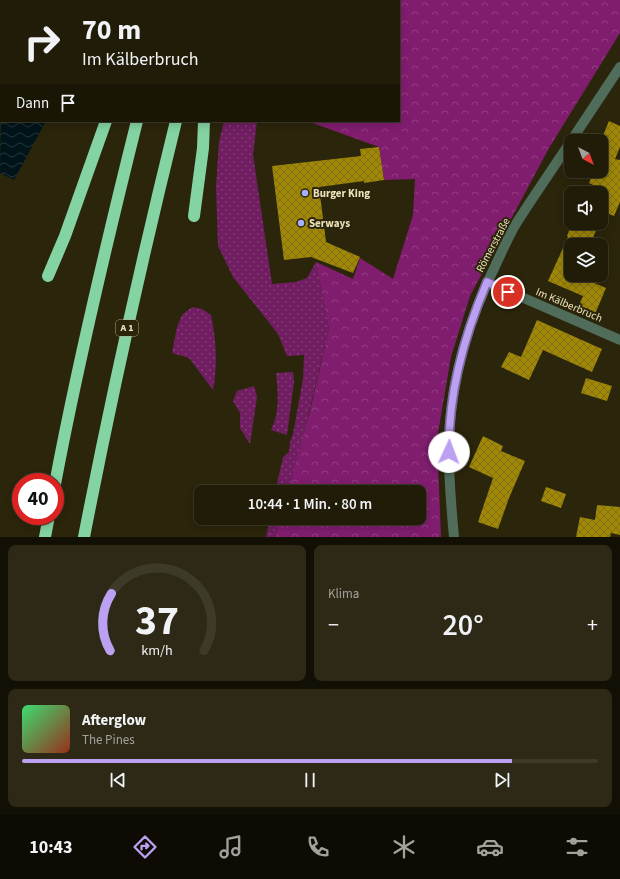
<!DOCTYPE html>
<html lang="de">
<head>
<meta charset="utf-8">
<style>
  :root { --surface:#201c08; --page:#2d2916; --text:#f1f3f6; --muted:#a2a19c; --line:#3d3a29; --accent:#bca0f2 }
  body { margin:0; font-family:"Source Sans 3",sans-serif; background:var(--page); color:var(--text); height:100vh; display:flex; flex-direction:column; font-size:15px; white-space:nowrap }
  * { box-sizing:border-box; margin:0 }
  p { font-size:13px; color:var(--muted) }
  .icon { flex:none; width:22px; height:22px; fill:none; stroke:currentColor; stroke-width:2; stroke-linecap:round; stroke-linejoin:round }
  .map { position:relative; height:537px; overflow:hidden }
  .sheet { display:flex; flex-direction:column; gap:8px; padding:8px; background:#120f04; flex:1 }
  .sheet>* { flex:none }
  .hud { position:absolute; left:0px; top:0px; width:400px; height:122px; box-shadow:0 2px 10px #0003,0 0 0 1px var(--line); background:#201c08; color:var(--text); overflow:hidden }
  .needle { width:26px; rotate:139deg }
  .buttons { position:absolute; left:564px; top:134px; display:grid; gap:8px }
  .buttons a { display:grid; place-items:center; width:44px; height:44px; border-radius:8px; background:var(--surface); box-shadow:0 2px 10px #0003,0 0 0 1px var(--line); font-size:20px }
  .speed { position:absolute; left:12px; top:473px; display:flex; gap:8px; font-size:20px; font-weight:700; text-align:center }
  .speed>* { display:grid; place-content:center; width:52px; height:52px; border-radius:50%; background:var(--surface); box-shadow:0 2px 10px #0003,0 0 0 1px var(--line); line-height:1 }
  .speed .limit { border:6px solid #d22; background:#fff; color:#111 }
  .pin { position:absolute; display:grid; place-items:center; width:34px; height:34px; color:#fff; margin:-17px; border:2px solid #fff; border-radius:50%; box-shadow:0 1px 4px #0007 }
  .me { position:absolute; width:44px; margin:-22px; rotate:2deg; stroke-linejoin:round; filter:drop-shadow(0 0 3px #0008) }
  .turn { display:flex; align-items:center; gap:14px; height:84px; padding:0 16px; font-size:18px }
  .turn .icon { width:52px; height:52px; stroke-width:2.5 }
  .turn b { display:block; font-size:28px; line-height:34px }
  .then { display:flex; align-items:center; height:38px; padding:0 16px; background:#0003; gap:8px; font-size:15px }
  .big { font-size:30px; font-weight:600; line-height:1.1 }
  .sheet .card { flex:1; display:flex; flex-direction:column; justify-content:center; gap:6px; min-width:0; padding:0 14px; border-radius:8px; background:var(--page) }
  .sheet .dial { align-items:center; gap:0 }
  .dial svg { height:104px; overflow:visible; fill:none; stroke:var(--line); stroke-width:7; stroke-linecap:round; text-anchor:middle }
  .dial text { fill:var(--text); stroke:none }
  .song { display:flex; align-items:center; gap:12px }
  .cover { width:48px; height:48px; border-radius:6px; background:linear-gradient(135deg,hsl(140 70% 55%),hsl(10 70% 35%)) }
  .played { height:4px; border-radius:2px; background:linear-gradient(90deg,var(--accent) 85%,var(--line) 85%) }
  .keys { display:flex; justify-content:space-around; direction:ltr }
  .heat { display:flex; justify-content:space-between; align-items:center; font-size:22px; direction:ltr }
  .sheet .tiles { flex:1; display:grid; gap:8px; grid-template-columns:1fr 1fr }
  .card:last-child { grid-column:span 2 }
  .trip { position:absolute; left:194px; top:485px; width:232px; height:40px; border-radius:8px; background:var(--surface); box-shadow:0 2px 10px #0003,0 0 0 1px var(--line); font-weight:600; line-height:40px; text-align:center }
  .tabs { display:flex; height:64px; justify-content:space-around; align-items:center; background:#0d0b03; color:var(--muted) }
  .tabs .icon { width:28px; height:28px }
  .tabs .current { color:var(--accent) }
  .tabs b { font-size:18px; color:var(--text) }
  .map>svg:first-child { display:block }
</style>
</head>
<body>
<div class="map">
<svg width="620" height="537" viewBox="0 0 620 537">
  <defs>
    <pattern id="grass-dots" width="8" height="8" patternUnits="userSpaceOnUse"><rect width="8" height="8" fill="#701e61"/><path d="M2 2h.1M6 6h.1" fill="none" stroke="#853e76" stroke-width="1.8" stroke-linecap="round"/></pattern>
    <pattern id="forest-crowns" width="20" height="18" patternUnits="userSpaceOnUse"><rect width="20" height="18" fill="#811d6f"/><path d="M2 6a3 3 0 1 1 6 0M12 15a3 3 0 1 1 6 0" fill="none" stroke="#933e82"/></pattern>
    <pattern id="water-waves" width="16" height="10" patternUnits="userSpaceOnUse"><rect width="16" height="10" fill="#00141a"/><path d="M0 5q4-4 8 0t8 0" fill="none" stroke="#253639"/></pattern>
    <pattern id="building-cross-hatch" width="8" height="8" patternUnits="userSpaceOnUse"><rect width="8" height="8" fill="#a08806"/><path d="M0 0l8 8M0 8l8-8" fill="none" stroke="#807018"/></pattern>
  </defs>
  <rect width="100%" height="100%" fill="#2b250b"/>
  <g fill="url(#grass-dots)">
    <polygon points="224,121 257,121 253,155 272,284 296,282 307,278 316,262 329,329 290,492 275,492 283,457 289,452 290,442 293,434 303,379 304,355 287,356 278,334 233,277 218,246 216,187 219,142"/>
    <path d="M192 307 202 309 211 315C216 339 218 365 213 390L189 358 172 353 177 327 182 315Z"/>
    <path d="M293 372 294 382 287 435 271 430C280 412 278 393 276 373Z"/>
    <polygon points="254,386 257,397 250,444 240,428 240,413 233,401 237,391"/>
    <polygon points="270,518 283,518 279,537 266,537"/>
  </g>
  <polygon fill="url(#forest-crowns)" points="271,0 620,0 620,33 549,148 470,296 451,357 437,439 441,537 276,537 281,518 419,518 419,492 288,492 311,407 329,329 316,262 353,279 360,258 393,279 413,215 415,179 384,180 379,147 307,121 399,121 399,1 271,1"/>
  <polygon fill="url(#water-waves)" points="1,117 1,121 46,121 14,180 0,173"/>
  <g fill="url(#building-cross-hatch)">
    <polygon points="609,121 620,126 620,147 615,159 620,160 620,202 614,216 601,211 601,193 592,193 595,186 589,183 594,171 601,171 601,140"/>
    <polygon points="379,147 384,180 364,183 364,181 319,187 326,242 360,257 353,273 311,257 284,260 272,166 361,156 360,149"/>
    <polygon points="572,223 599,223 590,245 571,245 571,275 576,275 606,288 595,314 578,307 583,296 548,281 568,237 567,236"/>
    <polygon points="537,320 602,349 592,372 543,350 529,380 501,367 509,352 521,357"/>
    <polygon points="586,378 612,386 607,401 581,393"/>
    <polygon points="483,436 503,446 501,451 525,461 509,498 498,529 478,522 493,478 469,467"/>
    <polygon points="546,487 566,494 561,508 541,501"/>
    <polygon points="597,505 620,507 620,535 611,533 610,537 576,537 580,517 595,520"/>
  </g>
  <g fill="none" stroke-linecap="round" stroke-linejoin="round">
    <g stroke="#4f6d5a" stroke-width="10">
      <polyline points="571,141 620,67"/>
      <polyline points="487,282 620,340"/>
      <path d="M454 537C451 505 448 472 449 440 451 377 470 316 498 260 503 249 508 238 514 227 532 198 552 170 571 141"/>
    </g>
    <g stroke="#84d3a3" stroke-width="12">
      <polyline points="159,1 159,0"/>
      <polyline points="206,1 206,0"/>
      <polyline points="194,216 203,148 204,121"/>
      <polyline points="48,276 65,236 106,121"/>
      <path d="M55 484C78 362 107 241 137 121"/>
      <polyline points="45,537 49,516"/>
      <path d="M84 537C111 398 142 259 176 121"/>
    </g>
  </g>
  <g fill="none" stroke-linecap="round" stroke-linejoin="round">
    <g stroke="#7a689d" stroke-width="10">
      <path id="route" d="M449 452C448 393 464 336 487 282L508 292"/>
    </g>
    <use href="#route" stroke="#bca0f2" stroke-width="7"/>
  </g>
  <g fill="#a5b1fc" stroke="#2b250b" stroke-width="1.5">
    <circle cx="305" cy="193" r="4"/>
    <circle cx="301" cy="223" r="4"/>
  </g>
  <g text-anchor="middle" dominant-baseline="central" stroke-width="4" stroke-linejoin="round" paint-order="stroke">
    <rect fill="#2b250b" stroke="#b1a986" stroke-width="1" x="116" y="320" width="22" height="16" rx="3"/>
    <g font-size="10" font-weight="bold" fill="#ebe2bb">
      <text x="127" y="328">A 1</text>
    </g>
    <g font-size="11" font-weight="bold" fill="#ebe2bb" stroke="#2b250b" text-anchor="start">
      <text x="313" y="193">Burger King</text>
      <text x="309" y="223">Serways</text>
    </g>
    <g font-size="11" fill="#ebe2bb" stroke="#2b250b">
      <text transform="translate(493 245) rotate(-62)">Römerstraße</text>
      <text transform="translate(569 305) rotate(23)">Im Kälberbruch</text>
    </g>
  </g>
</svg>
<div class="buttons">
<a><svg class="needle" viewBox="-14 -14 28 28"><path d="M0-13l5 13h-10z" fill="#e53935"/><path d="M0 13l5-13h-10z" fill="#a2a19c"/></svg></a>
<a><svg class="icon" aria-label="sound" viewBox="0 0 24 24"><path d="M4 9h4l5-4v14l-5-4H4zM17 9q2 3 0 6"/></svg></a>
<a><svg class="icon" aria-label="layers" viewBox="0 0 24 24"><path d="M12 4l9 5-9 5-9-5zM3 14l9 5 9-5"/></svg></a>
</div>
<div class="speed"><div class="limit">40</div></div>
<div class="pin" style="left:508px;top:292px;background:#d93025"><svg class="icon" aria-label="arrive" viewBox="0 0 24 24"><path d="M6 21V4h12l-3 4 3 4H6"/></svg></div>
<svg class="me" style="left:449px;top:452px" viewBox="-20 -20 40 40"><circle r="19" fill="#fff"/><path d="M0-13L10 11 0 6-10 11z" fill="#bca0f2"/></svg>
<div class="trip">10:44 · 1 Min. · 80 m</div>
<div class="hud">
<div class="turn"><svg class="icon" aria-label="right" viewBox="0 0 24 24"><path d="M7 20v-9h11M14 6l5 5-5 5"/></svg><div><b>70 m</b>Im Kälberbruch</div></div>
<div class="then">Dann<svg class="icon" aria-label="arrive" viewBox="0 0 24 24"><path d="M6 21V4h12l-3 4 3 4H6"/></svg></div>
</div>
</div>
<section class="sheet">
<div class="tiles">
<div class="card dial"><svg viewBox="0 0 100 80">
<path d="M14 69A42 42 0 1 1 86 69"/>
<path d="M14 69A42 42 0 0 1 15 25" stroke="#bca0f2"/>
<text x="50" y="56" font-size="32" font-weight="700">37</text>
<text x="50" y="72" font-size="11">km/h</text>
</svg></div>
<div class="card"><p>Klima</p>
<div class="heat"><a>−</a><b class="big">20°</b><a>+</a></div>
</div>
<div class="card">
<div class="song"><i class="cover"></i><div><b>Afterglow</b><p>The Pines</p></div></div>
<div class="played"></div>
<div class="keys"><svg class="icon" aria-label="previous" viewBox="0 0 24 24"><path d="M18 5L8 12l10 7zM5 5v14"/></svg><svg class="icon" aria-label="pause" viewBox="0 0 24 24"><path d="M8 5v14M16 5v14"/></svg><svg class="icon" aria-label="next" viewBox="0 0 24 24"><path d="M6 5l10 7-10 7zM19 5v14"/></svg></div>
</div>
</div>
</section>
<nav class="tabs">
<b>10:43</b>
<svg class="icon current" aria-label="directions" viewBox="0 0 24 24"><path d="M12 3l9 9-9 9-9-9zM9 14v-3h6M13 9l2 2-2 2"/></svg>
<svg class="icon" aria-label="music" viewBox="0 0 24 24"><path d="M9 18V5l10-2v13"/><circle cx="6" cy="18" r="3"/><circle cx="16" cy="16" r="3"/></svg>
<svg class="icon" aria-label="phone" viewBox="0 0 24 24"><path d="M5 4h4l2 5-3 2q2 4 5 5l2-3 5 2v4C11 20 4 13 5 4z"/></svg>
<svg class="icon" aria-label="climate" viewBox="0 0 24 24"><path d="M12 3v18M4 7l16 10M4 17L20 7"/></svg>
<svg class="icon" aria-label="car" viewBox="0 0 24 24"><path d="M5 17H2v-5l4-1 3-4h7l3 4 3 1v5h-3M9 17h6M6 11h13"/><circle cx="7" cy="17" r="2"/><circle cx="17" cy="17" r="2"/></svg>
<svg class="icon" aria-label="filters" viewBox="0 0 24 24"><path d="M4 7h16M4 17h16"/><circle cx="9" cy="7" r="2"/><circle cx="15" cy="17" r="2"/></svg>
</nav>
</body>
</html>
